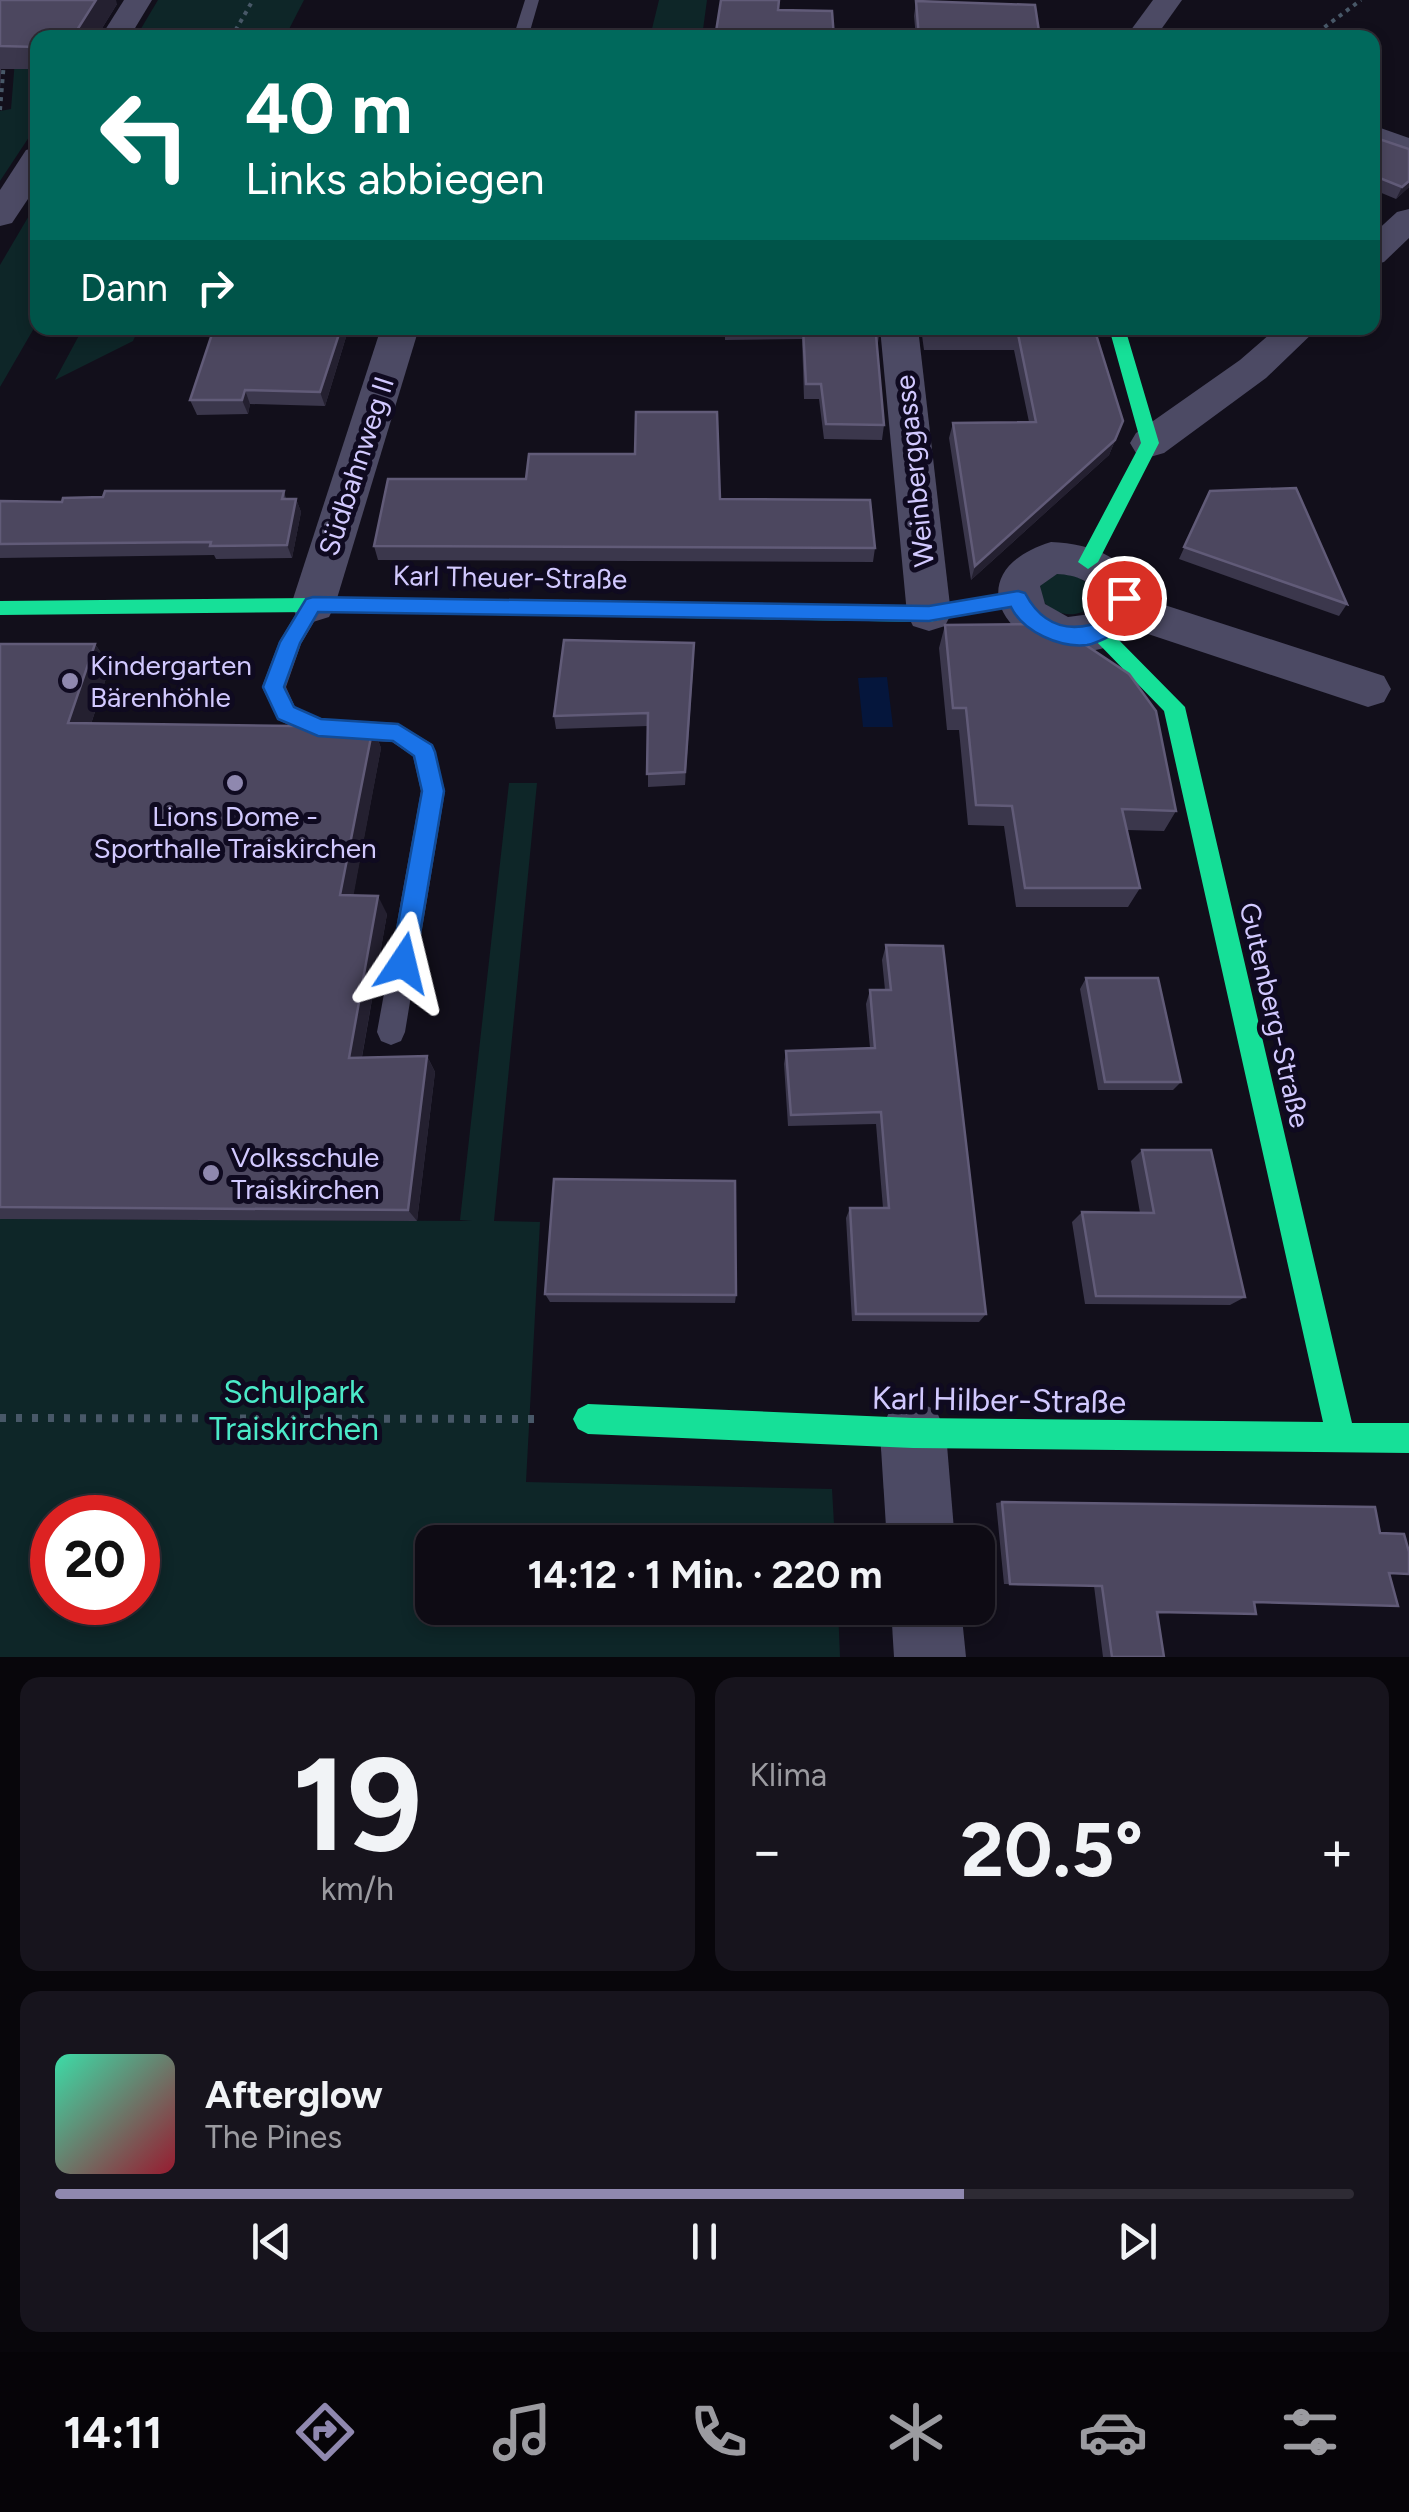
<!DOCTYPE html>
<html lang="de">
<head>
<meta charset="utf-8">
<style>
  :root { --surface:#0e0b14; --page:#17141d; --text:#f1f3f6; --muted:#9b9ba0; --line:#2e2b34; --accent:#8f88af }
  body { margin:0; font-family:Figtree,sans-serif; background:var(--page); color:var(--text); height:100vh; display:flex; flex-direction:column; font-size:38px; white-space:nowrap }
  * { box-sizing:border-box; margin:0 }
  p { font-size:32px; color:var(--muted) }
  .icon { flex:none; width:55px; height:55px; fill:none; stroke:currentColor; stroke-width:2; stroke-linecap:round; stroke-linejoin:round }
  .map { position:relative; height:1657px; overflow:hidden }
  .details { display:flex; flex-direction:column; gap:20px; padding:20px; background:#08060b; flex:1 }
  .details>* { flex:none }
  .guide { position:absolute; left:30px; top:30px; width:1350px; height:305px; border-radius:20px; box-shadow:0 5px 15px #0003,0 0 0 2px var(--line); background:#00695c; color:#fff; overflow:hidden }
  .speed { position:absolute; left:30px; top:1495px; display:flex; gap:20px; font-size:50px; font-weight:700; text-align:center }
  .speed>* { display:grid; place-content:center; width:130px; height:130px; border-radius:50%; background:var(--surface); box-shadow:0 5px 15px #0003,0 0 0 2px var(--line); line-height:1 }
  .speed .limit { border:15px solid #d22; background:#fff; color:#111 }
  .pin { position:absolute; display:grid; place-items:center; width:85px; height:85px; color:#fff; margin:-42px; border:5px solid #fff; border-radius:50%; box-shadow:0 2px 10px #0007 }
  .me { position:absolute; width:110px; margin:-55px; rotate:10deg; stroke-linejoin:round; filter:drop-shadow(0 0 8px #0008) }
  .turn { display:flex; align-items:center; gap:35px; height:210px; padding:0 50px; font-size:45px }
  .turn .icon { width:130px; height:130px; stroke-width:2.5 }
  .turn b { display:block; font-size:70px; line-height:85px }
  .then { display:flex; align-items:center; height:95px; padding:0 50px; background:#0003; gap:20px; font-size:38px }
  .big { font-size:75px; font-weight:700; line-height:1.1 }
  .details .card { flex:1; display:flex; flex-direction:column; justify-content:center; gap:15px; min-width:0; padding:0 35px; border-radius:20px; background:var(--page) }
  .details .dial { align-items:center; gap:0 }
  .dial b { font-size:130px; line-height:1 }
  .song { display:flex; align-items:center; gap:30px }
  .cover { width:120px; height:120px; border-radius:15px; background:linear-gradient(135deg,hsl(160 70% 55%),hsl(350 70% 35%)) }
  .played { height:10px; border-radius:5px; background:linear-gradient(90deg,var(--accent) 70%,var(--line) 70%) }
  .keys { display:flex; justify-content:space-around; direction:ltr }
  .heat { display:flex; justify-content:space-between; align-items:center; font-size:55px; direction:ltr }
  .details .tiles { flex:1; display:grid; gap:20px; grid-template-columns:1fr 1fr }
  .card:last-child { grid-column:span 2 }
  .trip { position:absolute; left:415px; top:1525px; width:580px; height:100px; border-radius:20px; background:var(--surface); box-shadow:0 5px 15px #0003,0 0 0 2px var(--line); font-weight:700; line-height:100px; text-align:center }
  .tab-bar { display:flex; height:160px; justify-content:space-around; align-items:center; background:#060408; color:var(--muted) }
  .tab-bar .icon { width:70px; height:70px }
  .tab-bar .on { color:var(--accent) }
  .tab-bar b { font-size:45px; color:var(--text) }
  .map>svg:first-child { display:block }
</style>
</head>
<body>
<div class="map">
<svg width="1409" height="1657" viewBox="0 0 1409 1657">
  <rect width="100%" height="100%" fill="#120f1b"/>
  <g fill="#0e2628" fill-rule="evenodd">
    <polygon points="158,0 304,0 285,37 136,37"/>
    <polygon points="659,0 707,0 702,37 650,37"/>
    <polygon points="37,58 37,125 0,181 0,111 11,109 15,60"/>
    <polygon points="37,202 37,323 0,387 0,265"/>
    <polygon points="83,328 139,328 133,341 55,380"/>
    <path d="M1067 573C1084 579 1096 586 1094 605 1077 619 1056 617 1042 600L1040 585 1056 574Z"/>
    <path d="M509 783H537L494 1221 540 1222 526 1482 832 1489 835 1542H432V1608H838L840 1657H0V1219L472 1221 460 1220ZM52 1518H138V1602H52Z"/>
  </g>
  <polygon fill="#05163c" points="887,677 893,727 863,727 858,678"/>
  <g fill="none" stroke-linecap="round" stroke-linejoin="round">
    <g stroke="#485868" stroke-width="4" stroke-dasharray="4 5" stroke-linecap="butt">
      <polyline points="231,38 253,0"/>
      <polyline points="1310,38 1361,0"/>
      <polyline points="0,110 4,62"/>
    </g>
    <polyline stroke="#485868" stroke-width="8" stroke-dasharray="6 10" stroke-linecap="butt" points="0,1418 534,1419"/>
    <g fill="#4c4a64" fill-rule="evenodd">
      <polygon points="525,0 539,0 528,38 513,38"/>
      <polygon points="313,597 324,605 301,644 286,687 295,707 321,719 397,723 432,744 445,791 405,1032 401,1041 391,1045 381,1041 377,1032 421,791 413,756 392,742 318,738 278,720 262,687 279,642 305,599"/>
    </g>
    <g fill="#4c4a64" fill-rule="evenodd">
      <polygon points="124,0 152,0 129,38 100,38"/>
      <polygon points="1153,0 1182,0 1155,38 1125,38"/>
      <polygon points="1372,125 1409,138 1409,159 1372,146"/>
      <polygon points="38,147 38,184 12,223 0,226 0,190 26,150"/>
      <polygon points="1409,209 1409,238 1384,262 1372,265 1372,235 1397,212"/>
      <polygon points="381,328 419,328 335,605 329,617 313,622 297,617 291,605"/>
      <polygon points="880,328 918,328 951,614 945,626 929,631 913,626 907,614"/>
      <polygon points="1277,328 1318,328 1266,378 1164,453 1150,457 1136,453 1130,443 1136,433 1240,360"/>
      <path d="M1051 542C1094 544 1129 558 1146 599L1384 676 1391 689 1384 702 1368 707 1136 630 1133 636C1119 642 1104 650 1089 651 1010 660 951 573 1051 542ZM1057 574C1077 575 1091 581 1102 598L1098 613 1068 617 1045 604 1040 586Z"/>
      <polygon points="913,1400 936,1410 946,1433 955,1542 887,1542 880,1433 890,1410"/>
      <polygon points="891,1608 961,1608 966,1657 894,1657"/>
    </g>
    <g fill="#16e098" fill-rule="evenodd">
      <polygon points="1109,328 1125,328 1159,443 1098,562 1088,569 1078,562 1141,443"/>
      <polygon points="1018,591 1025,593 1028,598 1025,603 929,622 313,612 0,615 0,601 313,598 929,606"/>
      <polygon points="1101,626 1108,629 1185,707 1352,1423 1409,1423 1409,1453 913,1448 588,1434 578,1429 573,1419 578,1409 588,1404 913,1418 1323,1422 1164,711 1094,639 1091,634"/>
    </g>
  </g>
  <g fill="#3b374c">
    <polygon points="0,0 117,4 96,38 38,38 38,69 1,69 0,91"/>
    <polygon points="916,1 1040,38 916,38 914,16"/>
    <polygon points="1372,127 1376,138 1409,187 1396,199 1372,189"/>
    <polygon points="725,328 880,328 877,350 884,425 882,440 824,439 819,399 804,399 802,339 725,340"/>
    <polygon points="921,328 1094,328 1117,436 1109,455 971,580 949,438 953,423 1029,422 1014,350 924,350"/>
    <polygon points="346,337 325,406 250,404 248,414 197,415 190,400"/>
    <polygon points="635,454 720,499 875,548 873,562 378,560 374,546 526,479"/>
    <polygon points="284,491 286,499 296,499 301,512 292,558 216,559 214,555 0,558 0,501 62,502"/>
    <polygon points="1210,491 1347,604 1339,616 1179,559"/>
    <polygon points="945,625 1176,811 1164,831 1127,830 1140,888 1128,907 1016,907 1004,826 968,825 959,730 947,730 939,648"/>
    <polygon points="0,644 95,644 110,666 91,724 373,727 381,748 353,895 387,914 362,1057 427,1056 435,1072 417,1221 0,1219"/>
    <polygon points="694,656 685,785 648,787 648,726 556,729 554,716"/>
    <polygon points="886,945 986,1314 979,1322 852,1321 846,1218 850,1208 883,1208 876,1124 788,1126 784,1064 786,1051 870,1048 866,1004 870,990 885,990 882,960"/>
    <polygon points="1086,978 1181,1082 1173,1090 1098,1090 1080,989"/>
    <polygon points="1142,1150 1245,1297 1230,1305 1085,1304 1072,1222 1082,1212 1140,1213 1131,1161"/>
    <polygon points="545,1294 736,1295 735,1303 550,1302"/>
    <polygon points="1002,1502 1380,1533 1409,1574 1389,1574 1254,1602 1157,1612 1164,1657 1103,1657 1094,1586 1004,1584 996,1503"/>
  </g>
  <g fill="#242030">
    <polygon points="96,0 116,0 117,4 96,38 72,38"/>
    <polygon points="1409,181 1409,187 1396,199 1402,187"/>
    <polygon points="341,328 344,328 346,337 325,406 320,392"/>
    <polygon points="245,390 250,404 248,414 242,400"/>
    <polygon points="1123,421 1109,455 971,580 975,566"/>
    <polygon points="296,499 301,512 292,558 287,545"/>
    <polygon points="694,643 694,656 685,785 685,772"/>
    <polygon points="95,644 110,666 84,745 68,723"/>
    <polygon points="373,727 381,748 350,914 340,895"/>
    <polygon points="378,896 387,914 359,1073 349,1058"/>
    <polygon points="427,1056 435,1072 417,1221 408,1210"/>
  </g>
  <g fill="#4c475f" stroke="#615b78" stroke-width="2.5">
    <polygon points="0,0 96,0 72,38 38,38 38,47 0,46"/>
    <polygon points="721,0 779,0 778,10 832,11 834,38 715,38"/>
    <polygon points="916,1 1035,5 1040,38 919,38"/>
    <polygon points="1372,127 1376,138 1409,149 1409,181 1402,187 1372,175"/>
    <polygon points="214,328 341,328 320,392 245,390 242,400 190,400"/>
    <polygon points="803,328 880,328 880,335 876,335 884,425 826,424 821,384 806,384"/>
    <polygon points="926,328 1094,328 1123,421 1115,440 975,566 953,423 1036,422 1018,334 927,335"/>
    <polygon points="636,412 717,412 720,499 870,500 875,548 374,546 388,479 526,479 529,454 635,454"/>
    <polygon points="1296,488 1347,604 1184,547 1210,491"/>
    <polygon points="105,491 284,491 282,499 296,499 287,545 210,546 211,542 0,544 0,501 62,502 63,498 103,497"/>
    <polygon points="1029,624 1060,628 1129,674 1156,711 1176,811 1122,809 1140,888 1025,888 1012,806 976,805 966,708 953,708 945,625"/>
    <polygon points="564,640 694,643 685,772 647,774 648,713 554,716"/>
    <polygon points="0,644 95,644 68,723 373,727 340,895 378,896 349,1058 427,1056 408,1210 0,1207"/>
    <polygon points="886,945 943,946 986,1314 856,1314 850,1208 889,1208 881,1112 791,1115 786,1051 875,1048 870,990 891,990"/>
    <polygon points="1086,978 1158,978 1181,1082 1105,1082"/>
    <polygon points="1142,1150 1211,1150 1245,1297 1096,1296 1082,1212 1154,1213"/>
    <polygon points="554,1179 735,1181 736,1295 545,1294"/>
    <polygon points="1002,1502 1375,1507 1380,1533 1404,1534 1409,1552 1409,1574 1389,1573 1398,1606 1254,1602 1256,1614 1157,1612 1164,1657 1112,1657 1102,1586 1010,1584"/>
  </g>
  <path fill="#1a73e8" stroke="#114b97" stroke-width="2.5" d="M1018 591 1025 593C1044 629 1073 634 1108 619L1117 593H1131L1134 598 1124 629C1113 634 1099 643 1087 645 1060 648 1023 632 1011 607L929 621 318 612 300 643 284 687 294 707 321 719 398 724 432 745 435 752 444 791 415 963 412 971 403 974 395 971 391 963 422 791 414 756 393 741 318 736 278 719 263 687 280 642 306 599 313 597 929 606Z"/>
  <g fill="#8f88af" stroke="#0f0a20" stroke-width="4">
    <circle cx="70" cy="681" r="10"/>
    <circle cx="235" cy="783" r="10"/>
    <circle cx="211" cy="1173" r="10"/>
  </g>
  <g text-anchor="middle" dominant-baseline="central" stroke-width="10" stroke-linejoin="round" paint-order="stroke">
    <g font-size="28" fill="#d2c9ff" stroke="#0f0a20">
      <text transform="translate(356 466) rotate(-72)">Südbahnweg II</text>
      <text transform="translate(914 471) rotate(-96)">Weinberggasse</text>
      <text transform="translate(510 577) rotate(1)">Karl Theuer-Straße</text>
      <text transform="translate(1275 1015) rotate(77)">Gutenberg-Straße</text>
    </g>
    <g font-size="28" fill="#d2c9ff" stroke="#0f0a20" text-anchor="start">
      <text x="90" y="665">Kindergarten<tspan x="90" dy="32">Bärenhöhle</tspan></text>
      <text x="235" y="816" text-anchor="middle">Lions Dome -<tspan x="235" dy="32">Sporthalle Traiskirchen</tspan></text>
      <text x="231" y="1157">Volksschule<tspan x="231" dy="32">Traiskirchen</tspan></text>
    </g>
    <g font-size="32" fill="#4beac8" stroke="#0f0a20">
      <text x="294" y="1392">Schulpark<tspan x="294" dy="37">Traiskirchen</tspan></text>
    </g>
    <g font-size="32" fill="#d2c9ff" stroke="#0f0a20">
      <text transform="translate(999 1400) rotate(1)">Karl Hilber-Straße</text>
    </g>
  </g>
</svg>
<div class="speed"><div class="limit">20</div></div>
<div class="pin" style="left:1124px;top:598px;background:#d93025"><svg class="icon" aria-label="arrive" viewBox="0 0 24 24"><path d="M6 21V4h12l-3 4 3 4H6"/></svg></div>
<svg class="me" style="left:403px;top:963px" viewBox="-20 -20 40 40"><path d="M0-17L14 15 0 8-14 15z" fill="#1a73e8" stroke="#fff" stroke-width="4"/></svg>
<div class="trip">14:12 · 1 Min. · 220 m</div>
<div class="guide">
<div class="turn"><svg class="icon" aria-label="left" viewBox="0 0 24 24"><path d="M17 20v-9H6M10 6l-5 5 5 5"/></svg><div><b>40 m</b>Links abbiegen</div></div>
<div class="then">Dann<svg class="icon" aria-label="right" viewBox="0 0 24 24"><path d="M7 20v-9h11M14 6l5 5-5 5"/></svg></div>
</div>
</div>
<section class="details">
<div class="tiles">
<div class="card dial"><b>19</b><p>km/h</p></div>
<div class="card"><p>Klima</p>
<div class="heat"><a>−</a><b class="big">20.5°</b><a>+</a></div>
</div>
<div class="card">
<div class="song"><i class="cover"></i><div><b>Afterglow</b><p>The Pines</p></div></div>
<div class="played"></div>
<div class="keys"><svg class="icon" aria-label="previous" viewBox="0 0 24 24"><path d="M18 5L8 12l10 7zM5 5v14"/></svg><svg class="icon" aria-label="pause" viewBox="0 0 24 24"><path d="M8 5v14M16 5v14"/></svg><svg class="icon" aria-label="next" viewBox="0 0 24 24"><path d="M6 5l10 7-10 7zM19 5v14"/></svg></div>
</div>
</div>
</section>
<nav class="tab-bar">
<b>14:11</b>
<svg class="icon on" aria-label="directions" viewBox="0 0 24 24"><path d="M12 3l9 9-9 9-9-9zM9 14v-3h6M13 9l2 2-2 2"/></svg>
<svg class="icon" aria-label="music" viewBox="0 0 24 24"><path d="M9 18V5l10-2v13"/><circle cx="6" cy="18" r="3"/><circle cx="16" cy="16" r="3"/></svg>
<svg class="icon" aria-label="phone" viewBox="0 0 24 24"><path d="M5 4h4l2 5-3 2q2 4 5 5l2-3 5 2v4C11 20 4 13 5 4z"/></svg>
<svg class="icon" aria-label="climate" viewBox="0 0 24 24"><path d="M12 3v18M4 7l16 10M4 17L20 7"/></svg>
<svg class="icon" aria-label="car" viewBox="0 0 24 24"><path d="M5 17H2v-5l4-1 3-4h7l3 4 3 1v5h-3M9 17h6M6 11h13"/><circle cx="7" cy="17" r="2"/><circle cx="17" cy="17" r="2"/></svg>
<svg class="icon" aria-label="filters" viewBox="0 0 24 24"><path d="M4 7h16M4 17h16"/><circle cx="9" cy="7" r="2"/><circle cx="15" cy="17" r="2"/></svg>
</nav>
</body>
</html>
